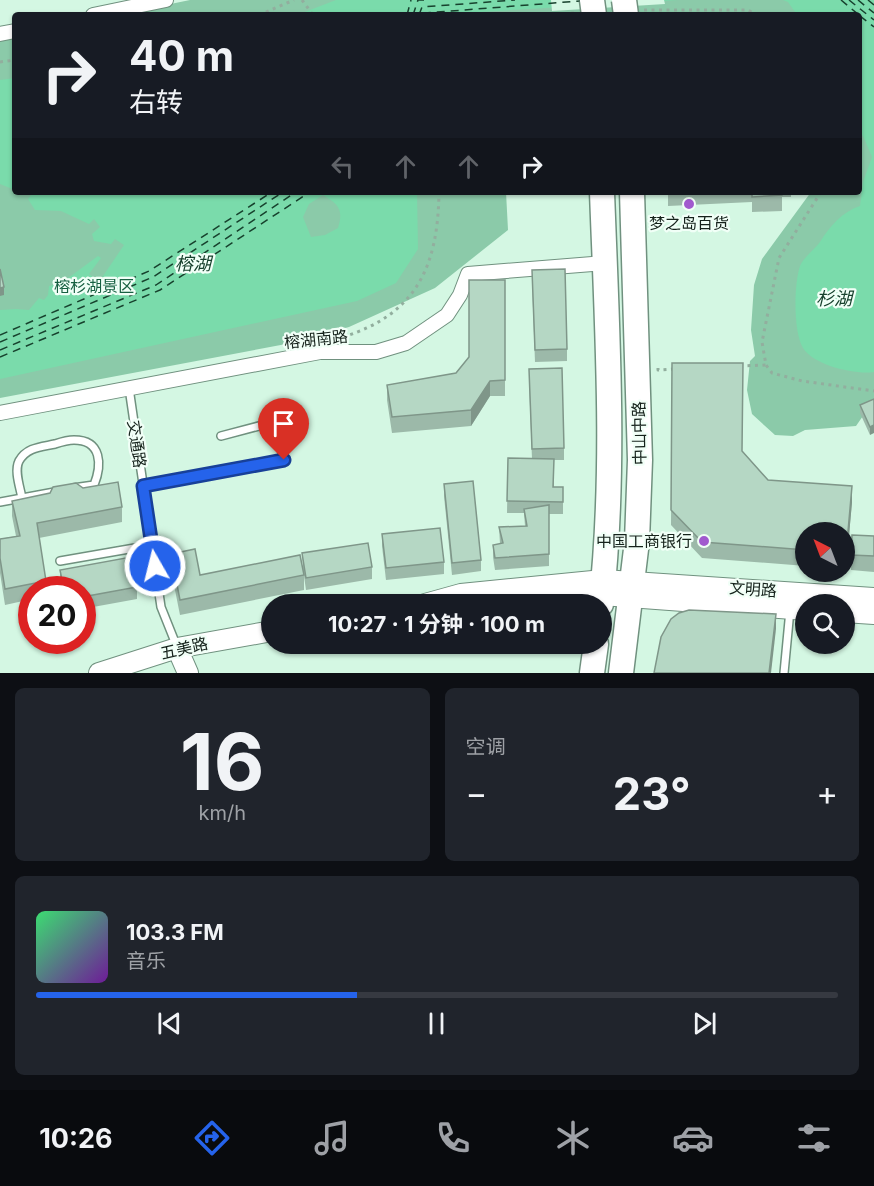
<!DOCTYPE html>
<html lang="zh">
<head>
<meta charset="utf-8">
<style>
  :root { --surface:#171b24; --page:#20242c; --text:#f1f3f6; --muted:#9ea1a6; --line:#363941; --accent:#2563eb }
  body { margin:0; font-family:Inter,"Noto Sans SC",sans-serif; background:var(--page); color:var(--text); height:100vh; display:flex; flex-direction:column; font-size:22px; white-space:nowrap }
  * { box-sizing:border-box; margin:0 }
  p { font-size:20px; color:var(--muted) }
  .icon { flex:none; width:33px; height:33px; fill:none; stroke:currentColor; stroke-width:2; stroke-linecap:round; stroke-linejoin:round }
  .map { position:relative; height:673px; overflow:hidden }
  .sheet { display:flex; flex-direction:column; gap:15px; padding:15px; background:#0d0f14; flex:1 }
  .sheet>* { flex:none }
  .top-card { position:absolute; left:12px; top:12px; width:850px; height:183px; border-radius:6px; box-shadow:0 2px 4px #0004; background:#171b24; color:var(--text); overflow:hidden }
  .needle { width:39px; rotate:318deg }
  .fabs { position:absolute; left:795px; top:522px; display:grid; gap:12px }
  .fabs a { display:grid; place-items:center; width:60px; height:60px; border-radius:50%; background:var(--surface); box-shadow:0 2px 4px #0004; font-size:30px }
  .speed { position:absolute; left:18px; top:576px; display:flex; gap:12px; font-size:30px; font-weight:700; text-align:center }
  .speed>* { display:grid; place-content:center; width:78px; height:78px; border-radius:50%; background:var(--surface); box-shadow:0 2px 4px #0004; line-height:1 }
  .speed .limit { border:9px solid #d22; background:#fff; color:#111 }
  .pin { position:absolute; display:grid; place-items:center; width:51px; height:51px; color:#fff; margin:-62px -26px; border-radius:50% 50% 50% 0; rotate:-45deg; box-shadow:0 0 6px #0007 }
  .pin .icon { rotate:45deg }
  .me { position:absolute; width:66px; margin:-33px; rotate:352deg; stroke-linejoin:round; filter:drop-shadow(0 0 4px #0008) }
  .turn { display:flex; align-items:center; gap:21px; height:126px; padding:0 18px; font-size:27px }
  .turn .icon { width:78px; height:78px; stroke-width:2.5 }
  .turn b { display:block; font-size:42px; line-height:51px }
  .lanes { display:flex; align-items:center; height:57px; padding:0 18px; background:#0003; justify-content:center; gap:30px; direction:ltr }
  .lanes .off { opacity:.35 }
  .big { font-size:45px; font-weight:700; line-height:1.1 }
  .sheet .tile { flex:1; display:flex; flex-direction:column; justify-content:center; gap:9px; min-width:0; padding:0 21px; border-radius:9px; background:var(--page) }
  .sheet .dial { align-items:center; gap:0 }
  .dial b { font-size:78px; line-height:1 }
  .song { display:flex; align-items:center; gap:18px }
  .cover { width:72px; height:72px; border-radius:9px; background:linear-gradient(135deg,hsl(140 70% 55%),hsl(280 70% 35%)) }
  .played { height:6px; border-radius:3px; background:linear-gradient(90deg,var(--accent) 40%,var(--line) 40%) }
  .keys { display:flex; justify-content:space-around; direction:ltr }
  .heat { display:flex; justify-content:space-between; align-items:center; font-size:33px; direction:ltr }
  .sheet .tiles { flex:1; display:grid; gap:15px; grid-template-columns:1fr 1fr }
  .tile:last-child { grid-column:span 2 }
  .trip { position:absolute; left:261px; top:594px; width:351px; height:60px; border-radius:30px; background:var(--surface); box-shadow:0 2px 4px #0004; font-weight:700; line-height:60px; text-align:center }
  .tab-bar { display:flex; height:96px; justify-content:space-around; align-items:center; background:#090b0e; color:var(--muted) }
  .tab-bar .icon { width:42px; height:42px }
  .tab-bar .active { color:var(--accent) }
  .tab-bar b { font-size:27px; color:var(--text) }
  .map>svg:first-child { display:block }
</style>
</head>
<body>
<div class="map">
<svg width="874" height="673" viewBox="0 0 874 673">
  <rect width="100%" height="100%" fill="#d4f7e3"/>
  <g fill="#8bcaa9">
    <polygon points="190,0 874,0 874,400 856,426 805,430 793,436 775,435 752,414 747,390 750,361 755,356 751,330 754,285 762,259 811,192 860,192 860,15 117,15"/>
    <polygon points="15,36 15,192 506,192 508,230 435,288 349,327 286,344 0,398 0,40"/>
  </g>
  <g fill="#7adbab" fill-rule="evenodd">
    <polygon points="336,0 678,0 481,12 473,15 297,15"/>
    <path d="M783 0H874V372C855 375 813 365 803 348 793 331 794 284 800 266 803 258 814 250 820 242 830 226 842 212 860 206L863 182 872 157 864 138 860 132V15H797L788 2Z"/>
    <polygon points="15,78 15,190 0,184 0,80"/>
    <path d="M23 192H417L418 249 396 283 357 301 0 379V310L16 309 29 310 39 298 44 300 48 295 49 286 60 284 98 256 101 258 89 274 99 282 124 245 115 239 111 244 94 241 92 234 100 227 94 219 89 224 61 211 35 210 28 199 31 195ZM323 195C338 204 344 209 338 228L325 235 311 237 303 217 309 204Z"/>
  </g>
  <polygon fill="#d4f7e3" points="551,0 664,0 665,4 552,11"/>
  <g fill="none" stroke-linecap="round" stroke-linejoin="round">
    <g stroke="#17412d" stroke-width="1.5" stroke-dasharray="8 6" stroke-linecap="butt">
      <polyline points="841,0 859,15"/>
      <polyline points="849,0 874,20"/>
      <polyline points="858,0 874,13"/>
      <polyline points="868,0 874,5"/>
      <polyline points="407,15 411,0"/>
      <polyline points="413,15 418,0 424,0"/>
      <polyline points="419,15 422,7 515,0"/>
      <polyline points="424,15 425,13 580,1"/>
      <polyline points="860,16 874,27"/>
      <polyline points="0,335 149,271 272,192"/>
      <polyline points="0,342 153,277 283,192"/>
      <polyline points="0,350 156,285 296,192"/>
      <polyline points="0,357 160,290 310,192"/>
    </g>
    <g stroke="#70917f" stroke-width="10">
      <g id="lane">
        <polyline points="129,388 161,607 177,647"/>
        <polyline points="143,486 284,460 274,422 221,436"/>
        <path d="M22 498C20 487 14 471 19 461 27 447 41 447 55 444 61 442 68 440 74 440 102 440 102 465 94 485L73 488"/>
        <polyline points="0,502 60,491"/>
        <polyline points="60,561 152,545"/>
        <polyline points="784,673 790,610"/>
      </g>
    </g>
    <g stroke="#70917f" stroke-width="16">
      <g id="street">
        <polyline points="93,15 166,0"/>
        <polyline points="0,34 15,31"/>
        <polyline points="0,413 320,352 376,352 406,343 447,315 460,295 468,274 605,263"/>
      </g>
    </g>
    <g stroke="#70917f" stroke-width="22">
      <g id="secondary">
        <polyline points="425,604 461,594 603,580 874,598"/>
        <polyline points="487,604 602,595 806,610"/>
        <polyline points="844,612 874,614"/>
        <polyline points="177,648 188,673"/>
        <polyline points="99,673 177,648 272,631"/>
      </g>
    </g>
    <g stroke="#70917f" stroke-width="27">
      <g id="highway">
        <path d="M601 604C616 468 607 329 602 192"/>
        <polyline points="592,673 596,644"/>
        <polyline points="621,673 637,541 640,460 632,192"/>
      </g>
    </g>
    <g stroke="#92ae9e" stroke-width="3" stroke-dasharray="3 4.5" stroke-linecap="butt">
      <polyline points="302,0 313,15"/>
      <polyline points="644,10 748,10 757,15"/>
      <polyline points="259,15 294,0"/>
      <polyline points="541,15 575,13"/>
      <polyline points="0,62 15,60"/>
      <polyline points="821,192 779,258 762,342 766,365 772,373 802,381 874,391"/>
      <path d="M343 337C417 314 438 266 439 192"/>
      <polyline points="740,366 766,365"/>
      <polyline points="658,368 658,370 673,369"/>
    </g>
    <use href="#lane" stroke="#fff" stroke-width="7"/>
    <use href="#street" stroke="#fff" stroke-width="14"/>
    <use href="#secondary" stroke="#fff" stroke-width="20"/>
    <use href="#highway" stroke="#fff" stroke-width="24"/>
    <g stroke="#70917f" stroke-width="27" stroke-linecap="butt">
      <g id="highway-bridge">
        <polyline points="592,0 594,15"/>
        <polyline points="624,0 626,15"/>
      </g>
    </g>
    <use href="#highway-bridge" stroke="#fff" stroke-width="24"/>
  </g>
  <g fill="#9cb9a9">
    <polygon points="668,192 791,192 791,197 782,197 782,211 752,212 752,202 668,206"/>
    <polygon points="505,280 505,396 490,396 471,426 392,433 387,400 387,385 456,373 469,357"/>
    <polygon points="532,282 567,349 567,361 535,362"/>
    <polygon points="672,363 742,451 768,480 852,502 846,569 844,569 844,532 806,532 806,566 702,558 671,525"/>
    <polygon points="529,381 564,448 564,460 554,460 554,487 563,487 563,514 549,514 549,566 495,570 493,557 493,545 500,544 499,527 525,526 524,513 507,513 508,458 532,459"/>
    <polygon points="874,399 870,435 860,413 860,405"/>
    <polygon points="444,484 481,560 481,571 452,575 444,496"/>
    <polygon points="12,501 122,507 122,522 39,538 46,581 46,590 32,590 32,599 5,605 0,573 0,539 16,536 12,516"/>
    <polygon points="382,534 444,562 444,574 386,580 382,546"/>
    <polygon points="874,536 874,572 851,570 851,555"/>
    <polygon points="302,553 372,567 372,579 306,590 304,576 304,590 180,615 171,570 171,554 200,575 303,567"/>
    <polygon points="60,570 137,587 137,599 82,609 82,590 62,590 60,582"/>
  </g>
  <g fill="#7f9689">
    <polygon points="4,287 4,295 0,296 0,288"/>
    <polygon points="490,381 490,396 471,426 471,410"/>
    <polygon points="874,425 874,433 870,435 870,427"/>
    <polygon points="852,486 852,502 846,569 846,554"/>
    <polygon points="776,614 776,629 771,673 769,673"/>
  </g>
  <g fill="#b5d7c4" stroke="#7f9689" stroke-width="1.5">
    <polygon points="752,192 782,192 782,195 752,197"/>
    <polygon points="0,269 4,287 0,288"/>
    <polygon points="565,269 567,349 535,350 532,270"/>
    <polygon points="469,280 505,280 505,380 490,381 471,410 392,417 387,385 456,373 469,357"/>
    <polygon points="672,363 743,363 742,451 768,480 852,486 846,554 844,554 844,532 806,532 806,550 702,542 671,510"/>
    <polygon points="562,368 564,448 532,449 529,369"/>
    <polygon points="874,399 874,425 870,427 860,405"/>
    <polygon points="508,458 554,459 553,487 563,487 563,502 507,501"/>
    <polygon points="473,481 481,560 452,563 444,484"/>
    <polygon points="118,482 122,507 37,523 46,581 5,589 0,558 0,539 20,536 12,501 50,493 53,487 76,483 83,488"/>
    <polygon points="549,505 549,554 495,558 493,545 503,543 499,527 527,526 524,509"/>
    <polygon points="440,528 444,562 386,568 382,534"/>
    <polygon points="852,535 874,536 874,556 851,555"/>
    <polygon points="368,543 372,567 306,578 302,553"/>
    <polygon points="195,549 200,575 300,555 304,575 180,600 171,554"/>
    <polygon points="131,557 137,587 82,597 82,590 64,590 60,570"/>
    <polygon points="689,610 776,614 769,673 654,673 661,637 671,619 679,613"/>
  </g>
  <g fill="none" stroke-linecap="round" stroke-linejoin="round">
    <g stroke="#184099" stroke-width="15">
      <polyline id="route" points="155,566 143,486 284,460"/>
    </g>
    <use href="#route" stroke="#2563eb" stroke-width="10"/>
  </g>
  <g fill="#a15ace" stroke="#f1fff7" stroke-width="2">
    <circle cx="689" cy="204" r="6"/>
    <circle cx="704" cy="541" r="6"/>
  </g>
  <g text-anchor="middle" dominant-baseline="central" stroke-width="4.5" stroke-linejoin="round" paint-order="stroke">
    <g font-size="16" fill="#15221b" stroke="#f1fff7">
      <text x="689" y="223">梦之岛百货</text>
      <text x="692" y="541" text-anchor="end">中国工商银行</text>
    </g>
    <g font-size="16" fill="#176041" stroke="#f1fff7">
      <text x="94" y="286">榕杉湖景区</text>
    </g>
    <g font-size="16" fill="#15221b" stroke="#f1fff7">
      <text transform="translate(316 339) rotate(-6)">榕湖南路</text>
      <text transform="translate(639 433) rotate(-91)">中山中路</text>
      <text transform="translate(137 444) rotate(82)">交通路</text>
      <text transform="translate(753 589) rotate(4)">文明路</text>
      <text transform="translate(184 648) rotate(-13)">五美路</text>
    </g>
    <g font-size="18" font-style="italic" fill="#17412d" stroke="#f1fff7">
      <text x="193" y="263">榕湖</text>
      <text x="834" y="298">杉湖</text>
    </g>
  </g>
</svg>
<div class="fabs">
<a><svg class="needle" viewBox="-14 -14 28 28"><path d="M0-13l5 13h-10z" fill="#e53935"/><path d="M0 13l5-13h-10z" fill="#9ea1a6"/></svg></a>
<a><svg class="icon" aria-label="search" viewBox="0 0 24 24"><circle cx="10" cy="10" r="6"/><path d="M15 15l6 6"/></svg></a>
</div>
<div class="speed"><div class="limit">20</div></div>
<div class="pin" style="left:284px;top:460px;background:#d93025"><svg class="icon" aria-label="arrive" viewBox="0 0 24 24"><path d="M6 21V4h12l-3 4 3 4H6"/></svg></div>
<svg class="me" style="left:155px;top:566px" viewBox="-20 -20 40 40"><circle r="17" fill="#2563eb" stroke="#fff" stroke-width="3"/><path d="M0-11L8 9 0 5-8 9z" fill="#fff"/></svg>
<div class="trip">10:27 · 1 分钟 · 100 m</div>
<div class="top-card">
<div class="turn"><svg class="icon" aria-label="right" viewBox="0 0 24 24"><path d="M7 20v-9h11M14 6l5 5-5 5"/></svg><div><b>40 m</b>右转</div></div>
<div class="lanes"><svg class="icon off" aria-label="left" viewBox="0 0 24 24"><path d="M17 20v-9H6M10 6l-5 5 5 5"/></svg><svg class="icon off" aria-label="ahead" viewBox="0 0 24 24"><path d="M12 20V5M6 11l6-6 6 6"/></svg><svg class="icon off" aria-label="ahead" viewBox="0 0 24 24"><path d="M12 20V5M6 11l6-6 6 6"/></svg><svg class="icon" aria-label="right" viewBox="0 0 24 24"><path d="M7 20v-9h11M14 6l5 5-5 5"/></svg></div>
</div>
</div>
<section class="sheet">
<div class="tiles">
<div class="tile dial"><b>16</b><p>km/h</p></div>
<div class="tile"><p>空调</p>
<div class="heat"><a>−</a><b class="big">23°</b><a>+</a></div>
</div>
<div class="tile">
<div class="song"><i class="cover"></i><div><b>103.3 FM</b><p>音乐</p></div></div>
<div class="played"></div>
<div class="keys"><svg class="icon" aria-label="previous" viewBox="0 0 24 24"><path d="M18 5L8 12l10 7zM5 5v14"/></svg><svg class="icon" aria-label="pause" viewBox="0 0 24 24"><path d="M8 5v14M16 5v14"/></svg><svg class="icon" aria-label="next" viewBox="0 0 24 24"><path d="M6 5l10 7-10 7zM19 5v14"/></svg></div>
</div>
</div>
</section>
<nav class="tab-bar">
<b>10:26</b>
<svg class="icon active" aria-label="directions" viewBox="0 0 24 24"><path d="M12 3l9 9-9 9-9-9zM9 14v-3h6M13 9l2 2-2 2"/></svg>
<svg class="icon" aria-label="music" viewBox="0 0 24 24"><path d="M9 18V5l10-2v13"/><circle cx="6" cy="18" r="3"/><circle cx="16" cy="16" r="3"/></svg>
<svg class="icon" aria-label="phone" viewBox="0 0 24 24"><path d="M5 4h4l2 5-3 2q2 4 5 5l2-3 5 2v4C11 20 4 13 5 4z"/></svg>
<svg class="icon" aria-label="climate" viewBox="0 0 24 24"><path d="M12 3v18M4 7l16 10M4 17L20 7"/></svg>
<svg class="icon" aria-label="car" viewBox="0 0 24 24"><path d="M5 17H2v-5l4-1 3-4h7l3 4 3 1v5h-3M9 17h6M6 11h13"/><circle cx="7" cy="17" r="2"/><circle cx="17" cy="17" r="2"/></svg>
<svg class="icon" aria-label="filters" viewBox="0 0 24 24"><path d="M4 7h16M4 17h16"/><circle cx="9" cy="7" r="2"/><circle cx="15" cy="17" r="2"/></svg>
</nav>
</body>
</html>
